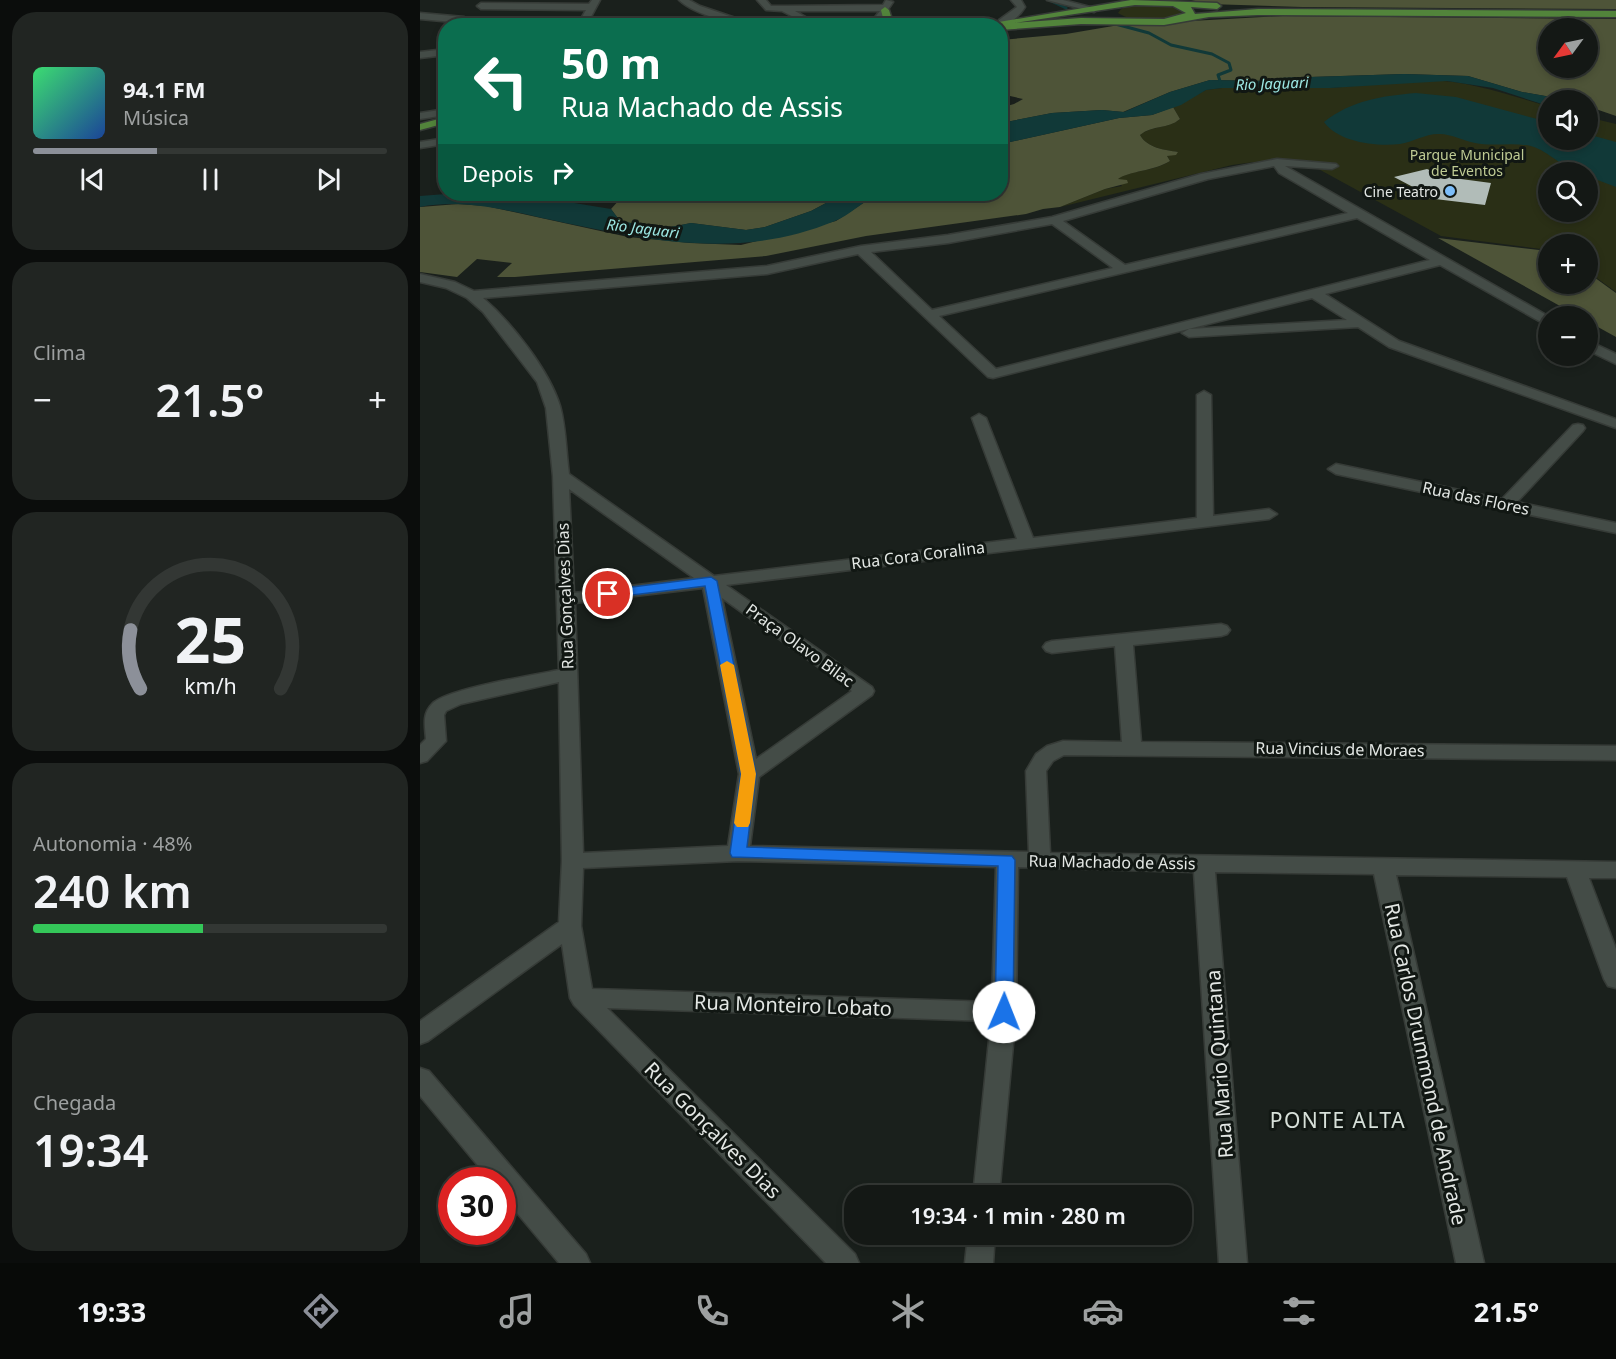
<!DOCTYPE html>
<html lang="pt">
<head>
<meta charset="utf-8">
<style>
  :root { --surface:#141815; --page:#212522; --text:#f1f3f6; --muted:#9da0a0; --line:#333734; --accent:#8c9099 }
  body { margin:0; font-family:"Noto Sans",sans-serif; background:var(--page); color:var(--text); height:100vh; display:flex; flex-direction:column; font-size:22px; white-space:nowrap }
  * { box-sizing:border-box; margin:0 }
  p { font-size:20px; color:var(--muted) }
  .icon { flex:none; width:33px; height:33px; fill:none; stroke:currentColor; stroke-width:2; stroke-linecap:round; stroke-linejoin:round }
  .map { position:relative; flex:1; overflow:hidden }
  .details { display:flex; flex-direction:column; gap:12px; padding:12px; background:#0b0d0c; width:420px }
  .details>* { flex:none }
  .hud { position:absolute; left:18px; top:18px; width:570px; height:183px; border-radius:24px; box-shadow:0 3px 9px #0003,0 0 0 2px var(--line); background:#0b6e4f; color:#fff; overflow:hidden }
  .needle { width:39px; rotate:237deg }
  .fabs { position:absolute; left:1118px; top:18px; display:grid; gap:12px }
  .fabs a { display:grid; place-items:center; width:60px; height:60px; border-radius:50%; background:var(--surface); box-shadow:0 3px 9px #0003,0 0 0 2px var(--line); font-size:30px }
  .speed { position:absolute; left:18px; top:1167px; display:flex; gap:12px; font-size:30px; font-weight:700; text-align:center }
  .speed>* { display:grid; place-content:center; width:78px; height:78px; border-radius:50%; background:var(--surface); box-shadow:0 3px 9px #0003,0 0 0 2px var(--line); line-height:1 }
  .speed .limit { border:9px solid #d22; background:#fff; color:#111 }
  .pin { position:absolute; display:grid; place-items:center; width:51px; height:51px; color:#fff; margin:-26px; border:3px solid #fff; border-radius:50%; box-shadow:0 2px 6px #0007 }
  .me { position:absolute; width:66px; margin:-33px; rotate:1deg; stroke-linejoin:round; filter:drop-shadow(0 0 4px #0008) }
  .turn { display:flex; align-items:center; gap:21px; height:126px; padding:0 24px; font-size:27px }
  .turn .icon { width:78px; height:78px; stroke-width:2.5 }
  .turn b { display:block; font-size:42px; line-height:51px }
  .then { display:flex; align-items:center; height:57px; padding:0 24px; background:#0003; gap:12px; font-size:22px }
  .big { font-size:45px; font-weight:600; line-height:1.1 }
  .details .card { flex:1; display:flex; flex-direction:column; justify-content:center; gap:9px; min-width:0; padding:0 21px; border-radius:24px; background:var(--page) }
  .details .dial { align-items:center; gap:0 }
  .dial svg { height:156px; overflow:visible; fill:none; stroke:var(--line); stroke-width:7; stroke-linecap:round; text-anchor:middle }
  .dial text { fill:var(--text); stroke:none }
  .song { display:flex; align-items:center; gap:18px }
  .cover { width:72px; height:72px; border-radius:9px; background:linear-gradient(135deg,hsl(140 70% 55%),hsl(220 70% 35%)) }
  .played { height:6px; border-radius:3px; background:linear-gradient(90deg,var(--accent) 35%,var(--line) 35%) }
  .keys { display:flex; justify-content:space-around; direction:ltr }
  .heat { display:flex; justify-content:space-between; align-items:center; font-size:33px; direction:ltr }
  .charge { height:9px; border-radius:4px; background:linear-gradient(90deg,#34c759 48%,var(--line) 0) }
  .trip { position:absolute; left:424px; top:1185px; width:348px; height:60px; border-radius:24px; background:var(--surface); box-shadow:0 3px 9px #0003,0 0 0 2px var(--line); font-weight:600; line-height:60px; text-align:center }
  .menu { display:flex; height:96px; justify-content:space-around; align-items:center; background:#080a08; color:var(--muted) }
  .menu .icon { width:42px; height:42px }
  .menu .on { color:var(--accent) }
  .menu b { font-size:27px; color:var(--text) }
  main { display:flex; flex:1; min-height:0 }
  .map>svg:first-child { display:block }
</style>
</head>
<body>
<main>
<section class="details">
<div class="card">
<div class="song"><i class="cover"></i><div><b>94.1 FM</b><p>Música</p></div></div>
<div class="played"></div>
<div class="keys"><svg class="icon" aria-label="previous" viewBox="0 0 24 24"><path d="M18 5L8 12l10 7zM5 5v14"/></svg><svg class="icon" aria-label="pause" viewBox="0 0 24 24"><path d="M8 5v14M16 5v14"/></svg><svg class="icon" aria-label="next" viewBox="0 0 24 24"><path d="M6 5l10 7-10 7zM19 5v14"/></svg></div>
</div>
<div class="card"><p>Clima</p>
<div class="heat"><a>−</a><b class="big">21.5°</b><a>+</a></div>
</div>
<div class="card dial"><svg viewBox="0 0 100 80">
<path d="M14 69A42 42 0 1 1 86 69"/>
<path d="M14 69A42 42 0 0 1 9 39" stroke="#8c9099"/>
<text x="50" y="56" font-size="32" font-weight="700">25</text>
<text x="50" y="72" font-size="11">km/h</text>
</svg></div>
<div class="card"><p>Autonomia · 48%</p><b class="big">240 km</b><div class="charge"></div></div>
<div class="card"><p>Chegada</p><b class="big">19:34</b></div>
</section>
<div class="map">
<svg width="1196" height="1263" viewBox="0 0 1196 1263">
  <rect width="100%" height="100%" fill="#1a201c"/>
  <g fill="#2a2f16" fill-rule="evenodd">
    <path d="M743 4 762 11 761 14C745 24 713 23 698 13 706 0 730 5 743 4Z"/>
    <path d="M1008 80C1051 81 1087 95 1128 106V140H1167V117L1196 124V292L1167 271V244H1128V250L1021 236 882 160 834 162 812 165 640 207 685 189 702 186 697 179C710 170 733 172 750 161L747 156 758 152C745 150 727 148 720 135 733 125 748 129 760 119L753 107 786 90 802 88H910ZM1128 172H1167V212H1128Z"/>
  </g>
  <g fill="#4e5438" fill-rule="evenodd">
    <polygon points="771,0 1196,0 1196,9 882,7 788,4"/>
    <path d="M863 16 1196 19V116L1167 106V100H1148L1102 92 1048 76 984 74 859 78 847 81 790 80 750 92 703 112 682 110 632 113 581 123 580 108 594 104 603 99 581 94V40L646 34 699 25ZM1128 28H1167V68H1128Z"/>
    <path d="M753 107 760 119C747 130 734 124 720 135 727 148 745 150 758 152L756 155 747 156 750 161C734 171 709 171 698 179L707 180 708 183 685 189 640 207 623 209 606 214 446 236 346 256 95 277H77L92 263 57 259 37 277 0 272V207L38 204 66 206 208 237 270 243 321 245 416 221 457 194H539L540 199 573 197 580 194 581 144 699 118 732 115Z"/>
    <polygon points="46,194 130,194 134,202 98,201 52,197"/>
    <polygon points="236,194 278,198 298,194 423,194 391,211 345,227 326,230 271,223 251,227 216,224 200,221 191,209 201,198 225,199"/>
    <polygon points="1018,238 1128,251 1128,284 1167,284 1167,272 1196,293 1196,337 1167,321 1167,316 1158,316"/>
  </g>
  <g fill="#113938">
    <polygon points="984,74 1048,76 1102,92 1148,100 1128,100 1128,106 1073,88 1027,81 910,88 802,88 786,90 761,105 732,115 699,118 581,144 581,123 632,113 682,110 704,112 750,92 790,80 847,81 859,78"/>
    <path d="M996 93 1036 97 1128 122V140H1167V134L1196 142V187L1167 176V172C1145 172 1133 154 1114 147 1095 141 1075 147 1055 143 1044 141 1031 134 1020 134 1007 133 993 142 980 144 956 147 918 142 904 122 932 100 962 96 996 93Z"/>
    <path d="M26 194H46L52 197 98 201 148 202 191 209 200 221 216 224 251 227 271 223 326 230 345 227 391 211 423 194H457C443 202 429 215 415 221 315 262 223 239 122 218 82 209 41 199 0 207V196Z"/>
  </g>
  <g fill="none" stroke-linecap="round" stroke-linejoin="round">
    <g stroke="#113938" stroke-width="3">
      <polyline points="629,0 646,8"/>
      <polyline points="688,22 729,33 751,45 792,54 809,63 811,70 798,75 801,84"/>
    </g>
  </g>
  <polygon fill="#b1bcb8" points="1007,169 1026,177 1071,183 1065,205 990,196 993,187 974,177"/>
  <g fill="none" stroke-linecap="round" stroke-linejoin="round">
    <g stroke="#363b37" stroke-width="3">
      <g id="minor">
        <polygon points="172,0 180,0 166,26 157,26 166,10 61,9 57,6 61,3 169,4"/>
        <path d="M259 0H269L280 6 339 26C317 26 275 15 259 0Z"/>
        <polygon points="337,0 346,0 351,6 364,6 463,5 466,0 473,2 457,26 448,26 460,11 375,11 389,19 423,26 387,24 362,11 346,10"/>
        <path d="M591 0H601L605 7C600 16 589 25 579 24V20L597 7Z"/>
        <polygon points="627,0 643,0 678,9 674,12"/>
        <polygon points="0,13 44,17 48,20 44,23 0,19"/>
        <polygon points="26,49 26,55 0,58 0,52"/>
        <polygon points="26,109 26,115 0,119 0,113"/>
        <polygon points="26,138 26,144 0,148 0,142"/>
        <path d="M857 159 916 164 918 166 912 169 865 166 1128 316V326L1020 265 905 294 979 341 1196 419V428L969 347 938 327 769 337 762 333 769 329 927 320 892 298 573 378 568 377 438 254 347 274 63 298C91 322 129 370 140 406 146 427 146 452 149 474L294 576 597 539 552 418 559 414 566 418 613 538 777 518V395L784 391 791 395 793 516 849 509 857 514 849 519 306 585 452 687 454 691 452 695 339 777 330 846 609 852 606 771 616 754 627 746 643 741 702 742 695 646 632 653 626 651 623 647 626 643 632 641 801 624 807 626 810 630 807 634 801 636 713 645 721 742 1196 746V760L644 755 633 761 626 771 630 853 1196 862V878H1169L1196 949V988L1188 986 1184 979 1147 877 976 875 1064 1263H1036L954 874 795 872 827 1263H799L774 872 598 867 596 1012 579 1196H553L571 1021 187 1008 435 1254 439 1263H406L154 1005 150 998 142 944 8 1041 0 1044V1021L139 922 142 861 139 682 41 704 26 711 24 715 26 741 7 761 0 763V745L6 739C5 726 2 714 12 704 26 689 114 675 139 670L133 476 126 408 117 382 63 312 47 298 26 288 0 282V274L35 282 54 291 347 266 441 246 528 235 632 217 781 174ZM854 166 859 173 928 213 705 265 643 221 788 179ZM937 218 1010 260 576 369 519 316ZM632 224 693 268 512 310 451 252 528 243ZM149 489 274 578 154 593ZM283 588 319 774 308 846 163 853 155 603ZM302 598 432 691 336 759ZM318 861 576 867 572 1002 172 989 161 926 163 868Z"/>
        <polygon points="1167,340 1196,354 1196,364 1167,350"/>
        <polygon points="1158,424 1163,425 1165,428 1163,431 1097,502 1196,523 1196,533 916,474 908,469 916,464 1082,499 1153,425"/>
        <polygon points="0,1068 9,1071 166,1254 170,1263 139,1263 82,1195 82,1180 70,1180 0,1096"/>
        <polygon points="548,1234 575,1234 573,1263 545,1263"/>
      </g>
    </g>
    <g stroke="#363b37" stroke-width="3">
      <g id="major">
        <path d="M711 0 797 3 801 6 797 9 771 7 775 14 838 9 1196 11V17L838 15 789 17 744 25 661 24 580 30V26H555ZM715 5 753 6 766 13 744 19 661 18 594 23Z"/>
        <polygon points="465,7 469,10 474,26 465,26 461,10"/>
        <polygon points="26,117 26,123 0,130 0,124"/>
      </g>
    </g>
    <use href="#minor" fill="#444c47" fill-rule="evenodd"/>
    <use href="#major" fill="#52843b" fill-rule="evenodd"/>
  </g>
  <polygon fill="#1a73e8" stroke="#114b97" stroke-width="1.5" points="291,577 297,581 336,774 327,847 592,856 595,860 593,1012 591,1018 584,1020 578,1018 575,1012 578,866 312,857 310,853 321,774 285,586 188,598 181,594 188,590"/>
  <polygon fill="#f59e0b" points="307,661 314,665 336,774 330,823 328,827 317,827 314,823 321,774 300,665"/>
  <circle fill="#7dbef9" stroke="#111713" stroke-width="2" cx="1030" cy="191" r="6"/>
  <g text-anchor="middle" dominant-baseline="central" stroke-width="6" stroke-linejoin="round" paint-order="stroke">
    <g font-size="14" fill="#bfcb94" stroke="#111713">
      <text x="1047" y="154">Parque Municipal<tspan x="1047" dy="16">de Eventos</tspan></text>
    </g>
    <g font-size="14" fill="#e3e7e4" stroke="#111713" text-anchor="end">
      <text x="1018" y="191">Cine Teatro</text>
    </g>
    <g font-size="15" font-style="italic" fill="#9ce7e3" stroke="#111713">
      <text transform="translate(852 83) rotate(-2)">Rio Jaguari</text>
      <text transform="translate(223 228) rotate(7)">Rio Jaguari</text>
    </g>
    <g font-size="16" fill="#e3e7e4" stroke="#111713">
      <text transform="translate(1056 498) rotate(12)">Rua das Flores</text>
      <text transform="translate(498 555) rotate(-7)">Rua Cora Coralina</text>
      <text transform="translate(145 596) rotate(-92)">Rua Gonçalves Dias</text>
      <text transform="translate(380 645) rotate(36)">Praça Olavo Bilac</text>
      <text transform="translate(920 749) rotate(1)">Rua Vincius de Moraes</text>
      <text transform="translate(692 862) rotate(1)">Rua Machado de Assis</text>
    </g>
    <g font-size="20" fill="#e3e7e4" stroke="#111713">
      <text transform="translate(373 1005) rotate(2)">Rua Monteiro Lobato</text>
      <text transform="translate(799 1064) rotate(-94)">Rua Mario Quintana</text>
      <text transform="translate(1006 1064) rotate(78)">Rua Carlos Drummond de Andrade</text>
      <text transform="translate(293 1130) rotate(45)">Rua Gonçalves Dias</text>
    </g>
    <g font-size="21" letter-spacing="1.5" fill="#d7e0d9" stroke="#111713">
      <text x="918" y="1120">PONTE ALTA</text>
    </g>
  </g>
</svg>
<div class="fabs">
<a><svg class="needle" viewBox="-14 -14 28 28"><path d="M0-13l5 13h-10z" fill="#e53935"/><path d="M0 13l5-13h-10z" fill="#9da0a0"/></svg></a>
<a><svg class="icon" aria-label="sound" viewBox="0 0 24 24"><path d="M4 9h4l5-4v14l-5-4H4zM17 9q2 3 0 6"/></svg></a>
<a><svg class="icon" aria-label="search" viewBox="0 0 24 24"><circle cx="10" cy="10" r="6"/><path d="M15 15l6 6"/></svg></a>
<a>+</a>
<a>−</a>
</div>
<div class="speed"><div class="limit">30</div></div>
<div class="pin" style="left:188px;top:594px;background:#d93025"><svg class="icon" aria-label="arrive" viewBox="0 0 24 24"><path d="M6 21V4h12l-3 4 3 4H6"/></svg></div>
<svg class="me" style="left:584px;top:1012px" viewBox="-20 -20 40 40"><circle r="19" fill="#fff"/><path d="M0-13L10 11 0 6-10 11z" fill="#1a73e8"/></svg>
<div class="trip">19:34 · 1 min · 280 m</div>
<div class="hud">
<div class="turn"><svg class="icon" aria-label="left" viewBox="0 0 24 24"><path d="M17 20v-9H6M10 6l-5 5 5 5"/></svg><div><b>50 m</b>Rua Machado de Assis</div></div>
<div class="then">Depois<svg class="icon" aria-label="right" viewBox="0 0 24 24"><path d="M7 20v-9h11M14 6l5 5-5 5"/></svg></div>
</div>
</div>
</main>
<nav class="menu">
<b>19:33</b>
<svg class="icon on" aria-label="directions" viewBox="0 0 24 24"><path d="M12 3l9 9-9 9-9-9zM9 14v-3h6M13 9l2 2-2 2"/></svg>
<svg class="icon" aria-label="music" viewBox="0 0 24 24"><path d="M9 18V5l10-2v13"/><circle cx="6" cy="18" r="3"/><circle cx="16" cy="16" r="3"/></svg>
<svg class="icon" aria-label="phone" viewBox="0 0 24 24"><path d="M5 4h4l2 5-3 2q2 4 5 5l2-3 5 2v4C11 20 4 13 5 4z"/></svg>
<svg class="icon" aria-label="climate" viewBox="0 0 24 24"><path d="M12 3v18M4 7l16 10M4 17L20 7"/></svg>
<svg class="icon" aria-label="car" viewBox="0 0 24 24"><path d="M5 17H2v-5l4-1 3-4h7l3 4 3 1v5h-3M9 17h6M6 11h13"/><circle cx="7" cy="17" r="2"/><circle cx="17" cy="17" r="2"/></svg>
<svg class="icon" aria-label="filters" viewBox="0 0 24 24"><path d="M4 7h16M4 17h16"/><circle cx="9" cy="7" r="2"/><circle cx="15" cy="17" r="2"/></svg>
<b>21.5°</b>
</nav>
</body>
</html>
